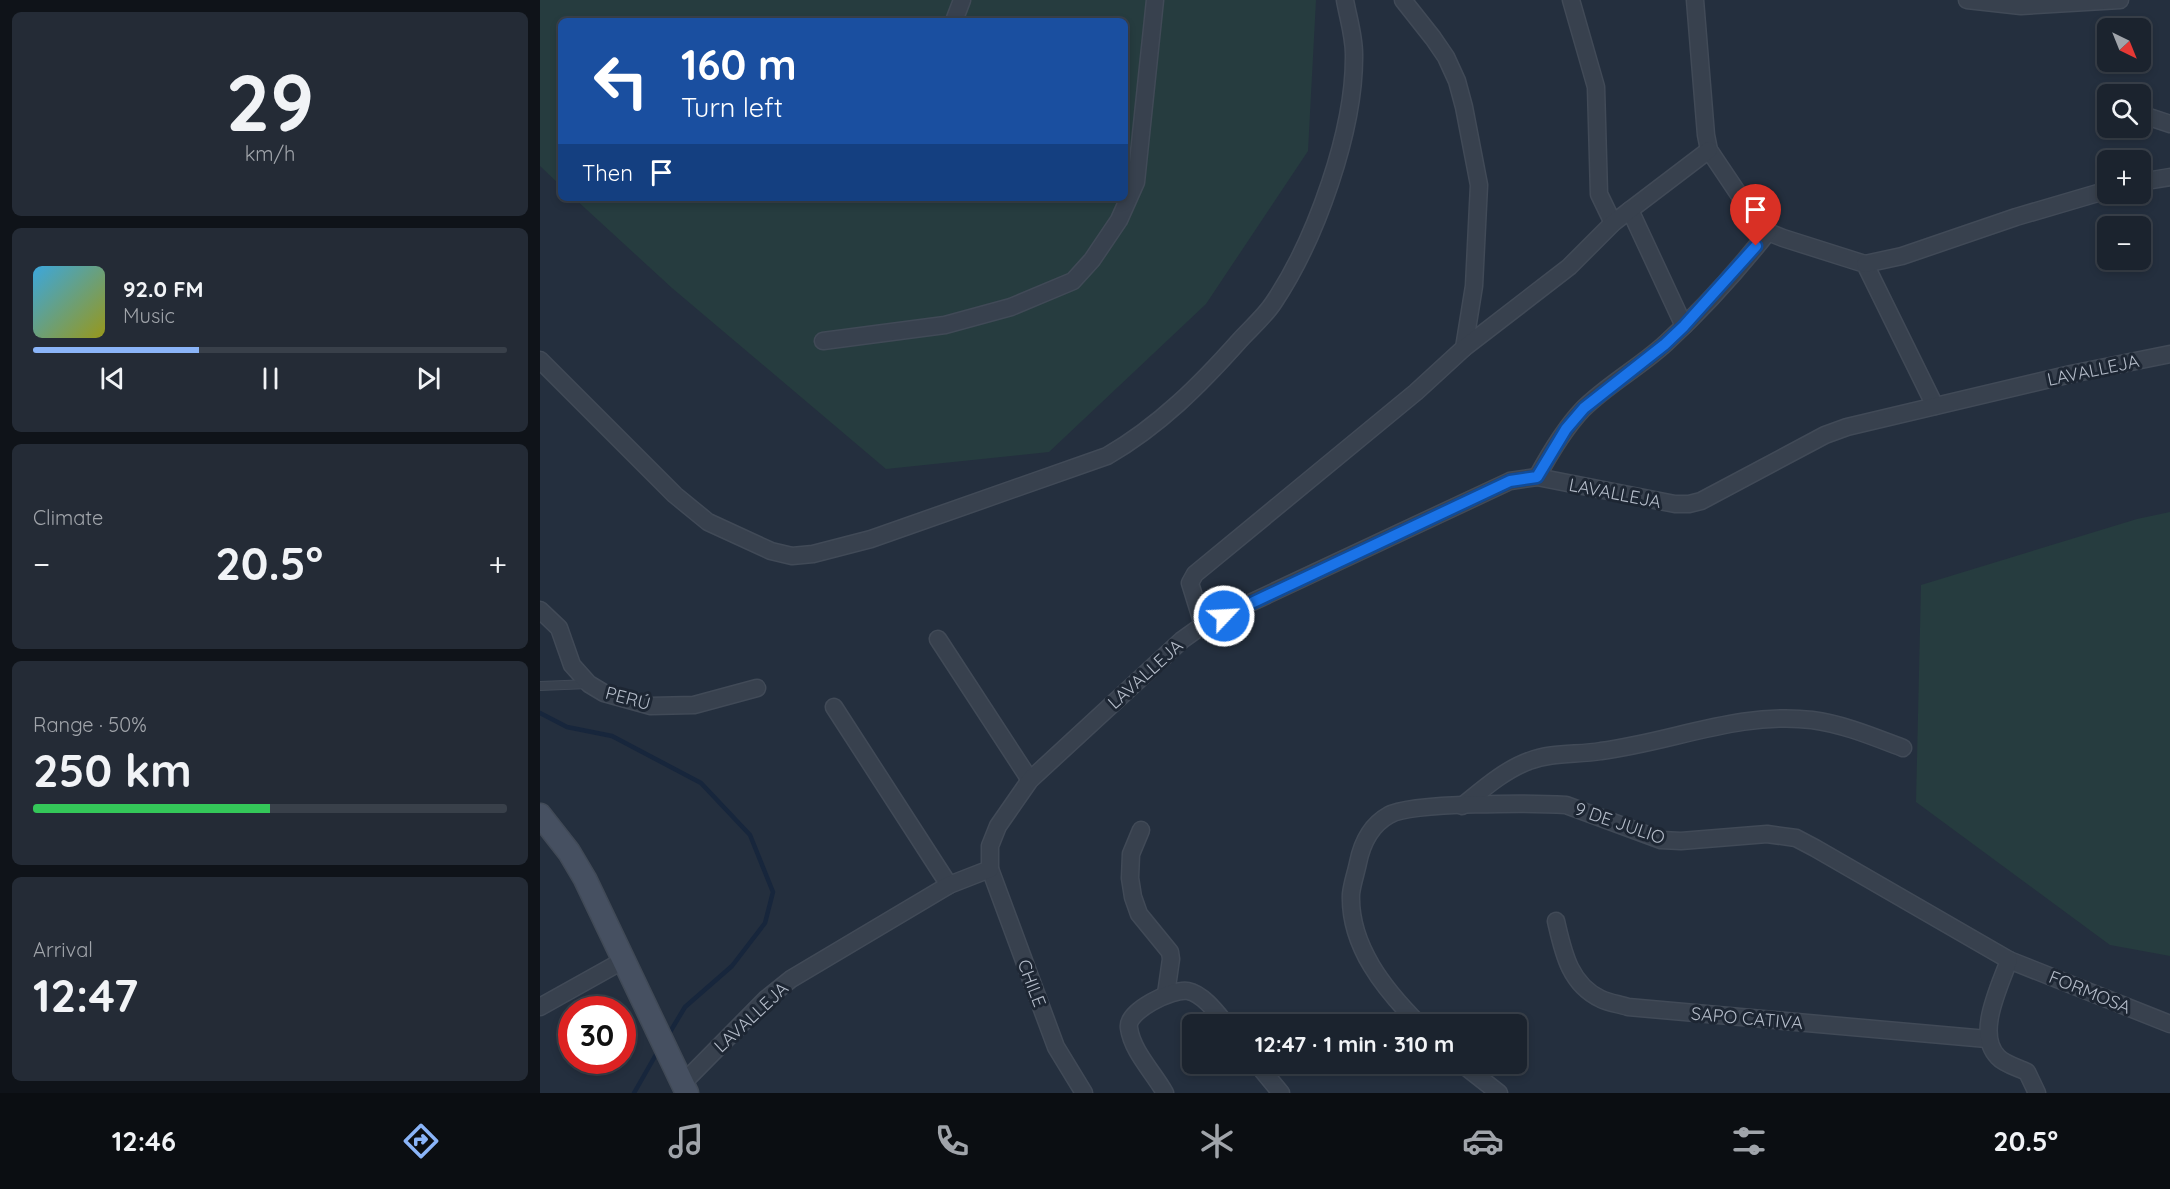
<!DOCTYPE html>
<html lang="en">
<head>
<meta charset="utf-8">
<style>
  :root { --surface:#1b232e; --page:#242b36; --text:#f1f3f6; --muted:#a0a4aa; --line:#39404a; --accent:#8ab4f8 }
  body { margin:0; font-family:Quicksand,sans-serif; background:var(--page); color:var(--text); height:100vh; display:flex; flex-direction:column; font-size:22px; white-space:nowrap }
  * { box-sizing:border-box; margin:0 }
  p { font-size:20px; color:var(--muted) }
  .icon { flex:none; width:33px; height:33px; fill:none; stroke:currentColor; stroke-width:2; stroke-linecap:round; stroke-linejoin:round }
  .map { position:relative; flex:1; overflow:hidden }
  .details { display:flex; flex-direction:column; gap:12px; padding:12px; background:#0f1319; width:540px }
  .details>* { flex:none }
  .banner { position:absolute; left:18px; top:18px; width:570px; height:183px; border-radius:9px; box-shadow:0 3px 9px #0003,0 0 0 2px var(--line); background:#1a4fa0; color:#fff; overflow:hidden }
  .needle { width:39px; rotate:137deg }
  .fabs { position:absolute; left:1557px; top:18px; display:grid; gap:12px }
  .fabs a { display:grid; place-items:center; width:54px; height:54px; border-radius:9px; background:var(--surface); box-shadow:0 3px 9px #0003,0 0 0 2px var(--line); font-size:30px }
  .speed { position:absolute; left:18px; top:996px; display:flex; gap:12px; font-size:30px; font-weight:700; text-align:center }
  .speed>* { display:grid; place-content:center; width:78px; height:78px; border-radius:50%; background:var(--surface); box-shadow:0 3px 9px #0003,0 0 0 2px var(--line); line-height:1 }
  .speed .limit { border:9px solid #d22; background:#fff; color:#111 }
  .pin { position:absolute; display:grid; place-items:center; width:51px; height:51px; color:#fff; margin:-62px -26px; border-radius:50% 50% 50% 0; rotate:-45deg; box-shadow:0 0 6px #0007 }
  .pin .icon { rotate:45deg }
  .me { position:absolute; width:66px; margin:-33px; rotate:65deg; stroke-linejoin:round; filter:drop-shadow(0 0 4px #0008) }
  .turn { display:flex; align-items:center; gap:21px; height:126px; padding:0 24px; font-size:27px }
  .turn .icon { width:78px; height:78px; stroke-width:2.5 }
  .turn b { display:block; font-size:42px; line-height:51px }
  .then { display:flex; align-items:center; height:57px; padding:0 24px; background:#0003; gap:12px; font-size:22px }
  .big { font-size:45px; font-weight:700; line-height:1.1 }
  .details .widget { flex:1; display:flex; flex-direction:column; justify-content:center; gap:9px; min-width:0; padding:0 21px; border-radius:9px; background:var(--page) }
  .details .dial { align-items:center; gap:0 }
  .dial b { font-size:78px; line-height:1 }
  .song { display:flex; align-items:center; gap:18px }
  .cover { width:72px; height:72px; border-radius:9px; background:linear-gradient(135deg,hsl(200 70% 55%),hsl(60 70% 35%)) }
  .played { height:6px; border-radius:3px; background:linear-gradient(90deg,var(--accent) 35%,var(--line) 35%) }
  .keys { display:flex; justify-content:space-around; direction:ltr }
  .heat { display:flex; justify-content:space-between; align-items:center; font-size:33px; direction:ltr }
  .charge { height:9px; border-radius:4px; background:linear-gradient(90deg,#34c759 50%,var(--line) 0) }
  .trip { position:absolute; left:642px; top:1014px; width:345px; height:60px; border-radius:9px; background:var(--surface); box-shadow:0 3px 9px #0003,0 0 0 2px var(--line); font-weight:700; line-height:60px; text-align:center }
  .tab-bar { display:flex; height:96px; justify-content:space-around; align-items:center; background:#0b0e12; color:var(--muted) }
  .tab-bar .icon { width:42px; height:42px }
  .tab-bar .current { color:var(--accent) }
  .tab-bar b { font-size:27px; color:var(--text) }
  main { display:flex; flex:1; min-height:0 }
  .map>svg:first-child { display:block }
</style>
</head>
<body>
<main>
<section class="details">
<div class="widget dial"><b>29</b><p>km/h</p></div>
<div class="widget">
<div class="song"><i class="cover"></i><div><b>92.0 FM</b><p>Music</p></div></div>
<div class="played"></div>
<div class="keys"><svg class="icon" aria-label="previous" viewBox="0 0 24 24"><path d="M18 5L8 12l10 7zM5 5v14"/></svg><svg class="icon" aria-label="pause" viewBox="0 0 24 24"><path d="M8 5v14M16 5v14"/></svg><svg class="icon" aria-label="next" viewBox="0 0 24 24"><path d="M6 5l10 7-10 7zM19 5v14"/></svg></div>
</div>
<div class="widget"><p>Climate</p>
<div class="heat"><a>−</a><b class="big">20.5°</b><a>+</a></div>
</div>
<div class="widget"><p>Range · 50%</p><b class="big">250 km</b><div class="charge"></div></div>
<div class="widget"><p>Arrival</p><b class="big">12:47</b></div>
</section>
<div class="map">
<svg width="1630" height="1093" viewBox="0 0 1630 1093">
  <rect width="100%" height="100%" fill="#242f3e"/>
  <g fill="#263c3f">
    <polygon points="0,0 776,0 768,151 666,304 509,452 346,469 132,288 34,198 585,198 585,21 21,21 21,186 0,166"/>
    <polygon points="1630,512 1630,956 1570,945 1376,802 1381,585 1597,519"/>
  </g>
  <g fill="none" stroke-linecap="round" stroke-linejoin="round">
    <g stroke="#17263c" stroke-width="4.5">
      <polyline points="0,713 27,727 72,736 161,783 210,835 233,892 225,923 192,966 145,1007 127,1037"/>
      <polyline points="94,1093 118,1051"/>
    </g>
    <g stroke="#414a57" stroke-width="10">
      <polyline id="lane" points="0,686 49,684"/>
    </g>
    <g stroke="#414a57" stroke-width="19">
      <g id="street">
        <polyline points="863,0 893,38 906,57 917,81 924,107 939,185 934,286 924,348"/>
        <polyline points="1031,0 1056,87 1059,194 1073,223"/>
        <polyline points="1427,0 1481,6 1580,0"/>
        <polyline points="414,21 422,0"/>
        <polyline points="1600,114 1630,124"/>
        <polyline points="1600,182 1630,177"/>
        <polyline points="1090,210 1144,326"/>
        <polyline points="1228,232 1243,238 1325,264 1395,406"/>
        <polyline points="1325,264 1362,256 1476,217 1568,190"/>
        <polyline points="283,341 405,325 471,307 533,281 552,260 579,220 596,182 615,0"/>
        <path d="M0 360 135 495 168 522 231 551 252 556 273 554 331 539 567 456C619 426 660 385 700 340 711 328 725 316 734 302 776 239 815 130 814 54 814 36 808 17 805 0"/>
        <path d="M997 477C1010 453 1024 429 1043 409 1068 384 1100 367 1126 343 1163 309 1197 271 1228 232L1220 226 1169 150 1166 135 1155 0"/>
        <polyline points="0,610 19,628 32,665 49,684 64,693 111,706 154,705 217,688"/>
        <polyline points="663,625 650,583 655,574 876,392 924,348 1029,267 1073,223 1169,150"/>
        <polyline points="398,639 490,780"/>
        <polyline points="294,707 409,885"/>
        <path d="M922 806C942 790 964 770 989 761 1012 752 1038 755 1061 751 1131 742 1201 711 1272 720 1303 724 1334 737 1363 748"/>
        <polyline points="601,830 591,854 590,878 593,897 599,914 630,952 631,959 626,994"/>
        <polyline points="450,869 516,1047 544,1093"/>
        <path d="M1016 921C1023 951 1029 984 1061 999 1069 1003 1079 1004 1088 1007L1447 1039"/>
        <polyline points="1469,960 1630,1024"/>
        <polyline points="0,1007 84,960"/>
        <path d="M879 1024C845 990 809 946 811 894 812 884 816 873 818 863 822 843 831 825 849 815 871 802 997 803 1026 805L1121 840 1141 841 1227 834 1256 838 1275 848 1469 960C1460 986 1435 1034 1458 1057 1464 1064 1479 1068 1487 1072L1497 1093"/>
        <polyline points="717,1064 741,1093"/>
        <polyline points="922,1064 959,1093"/>
        <polyline points="142,1084 226,999 251,979 409,885 450,869 450,846 458,826 490,780 642,640 663,625 970,481 997,477 1135,504 1149,504 1161,501 1285,435 1307,427 1531,374 1630,354"/>
        <path d="M625 1093C614 1073 592 1051 589 1028 586 1011 633 988 648 991 663 994 677 1013 686 1024"/>
      </g>
    </g>
    <g stroke="#414a57" stroke-width="25">
      <polyline id="secondary" points="0,815 29,852 45,879 147,1093"/>
    </g>
    <use href="#lane" stroke="#38414e" stroke-width="8"/>
    <use href="#street" stroke="#38414e" stroke-width="16"/>
    <use href="#secondary" stroke="#465061" stroke-width="22"/>
  </g>
  <g fill="none" stroke-linecap="round" stroke-linejoin="round">
    <g stroke="#114b97" stroke-width="15">
      <polyline id="route" points="684,616 970,481 997,477 1026,429 1044,408 1124,345 1144,326 1216,246"/>
    </g>
    <use href="#route" stroke="#1a73e8" stroke-width="10"/>
  </g>
  <g text-anchor="middle" dominant-baseline="central" stroke-width="6" stroke-linejoin="round" paint-order="stroke">
    <g font-size="18" fill="#b4bcc9" stroke="#1d2633">
      <text transform="translate(1553 370) rotate(-12)">LAVALLEJA</text>
      <text transform="translate(1075 493) rotate(11)">LAVALLEJA</text>
      <text transform="translate(605 674) rotate(-42)">LAVALLEJA</text>
      <text transform="translate(88 698) rotate(15)">PERÚ</text>
      <text transform="translate(1080 823) rotate(19)">9 DE JULIO</text>
      <text transform="translate(492 983) rotate(69)">CHILE</text>
      <text transform="translate(1550 992) rotate(22)">FORMOSA</text>
      <text transform="translate(211 1017) rotate(-43)">LAVALLEJA</text>
      <text transform="translate(1207 1018) rotate(5)">SAPO CATIVA</text>
    </g>
  </g>
</svg>
<div class="fabs">
<a><svg class="needle" viewBox="-14 -14 28 28"><path d="M0-13l5 13h-10z" fill="#e53935"/><path d="M0 13l5-13h-10z" fill="#a0a4aa"/></svg></a>
<a><svg class="icon" aria-label="search" viewBox="0 0 24 24"><circle cx="10" cy="10" r="6"/><path d="M15 15l6 6"/></svg></a>
<a>+</a>
<a>−</a>
</div>
<div class="speed"><div class="limit">30</div></div>
<div class="pin" style="left:1216px;top:246px;background:#d93025"><svg class="icon" aria-label="arrive" viewBox="0 0 24 24"><path d="M6 21V4h12l-3 4 3 4H6"/></svg></div>
<svg class="me" style="left:684px;top:616px" viewBox="-20 -20 40 40"><circle r="17" fill="#1a73e8" stroke="#fff" stroke-width="3"/><path d="M0-11L8 9 0 5-8 9z" fill="#fff"/></svg>
<div class="trip">12:47 · 1 min · 310 m</div>
<div class="banner">
<div class="turn"><svg class="icon" aria-label="left" viewBox="0 0 24 24"><path d="M17 20v-9H6M10 6l-5 5 5 5"/></svg><div><b>160 m</b>Turn left</div></div>
<div class="then">Then<svg class="icon" aria-label="arrive" viewBox="0 0 24 24"><path d="M6 21V4h12l-3 4 3 4H6"/></svg></div>
</div>
</div>
</main>
<nav class="tab-bar">
<b>12:46</b>
<svg class="icon current" aria-label="directions" viewBox="0 0 24 24"><path d="M12 3l9 9-9 9-9-9zM9 14v-3h6M13 9l2 2-2 2"/></svg>
<svg class="icon" aria-label="music" viewBox="0 0 24 24"><path d="M9 18V5l10-2v13"/><circle cx="6" cy="18" r="3"/><circle cx="16" cy="16" r="3"/></svg>
<svg class="icon" aria-label="phone" viewBox="0 0 24 24"><path d="M5 4h4l2 5-3 2q2 4 5 5l2-3 5 2v4C11 20 4 13 5 4z"/></svg>
<svg class="icon" aria-label="climate" viewBox="0 0 24 24"><path d="M12 3v18M4 7l16 10M4 17L20 7"/></svg>
<svg class="icon" aria-label="car" viewBox="0 0 24 24"><path d="M5 17H2v-5l4-1 3-4h7l3 4 3 1v5h-3M9 17h6M6 11h13"/><circle cx="7" cy="17" r="2"/><circle cx="17" cy="17" r="2"/></svg>
<svg class="icon" aria-label="filters" viewBox="0 0 24 24"><path d="M4 7h16M4 17h16"/><circle cx="9" cy="7" r="2"/><circle cx="15" cy="17" r="2"/></svg>
<b>20.5°</b>
</nav>
</body>
</html>
